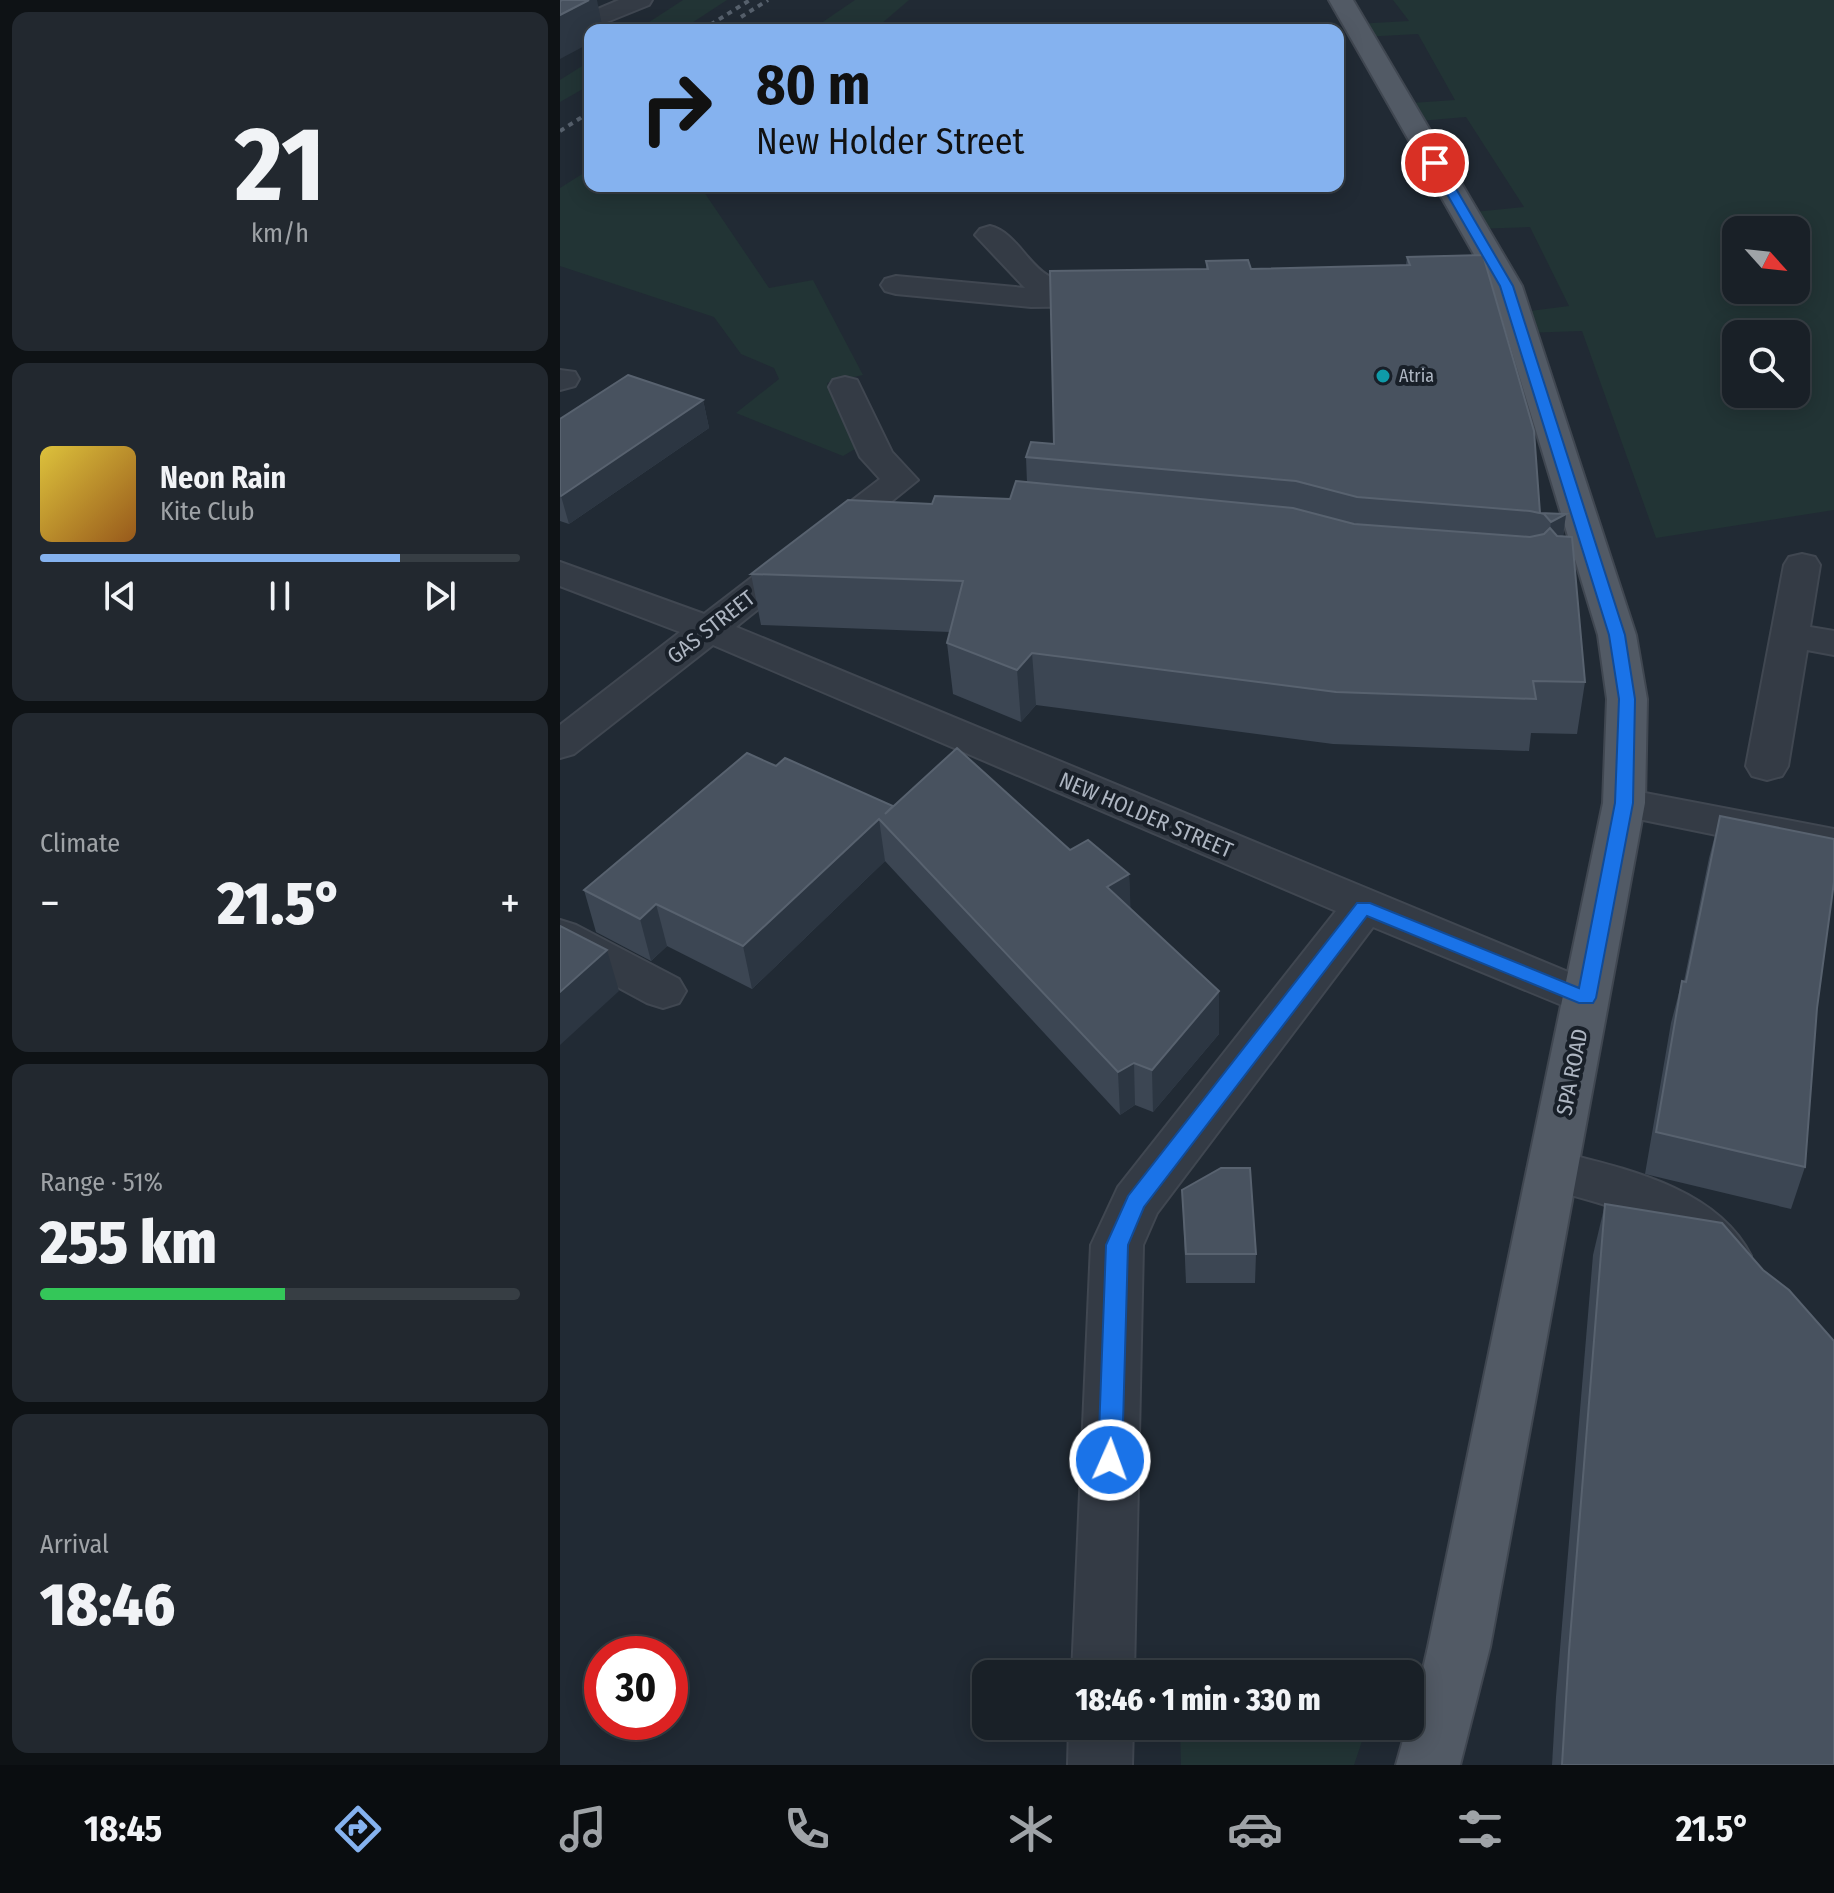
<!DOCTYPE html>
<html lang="en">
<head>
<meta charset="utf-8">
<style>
  :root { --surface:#192027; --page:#22282f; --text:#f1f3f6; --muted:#9fa3a7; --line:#373e44; --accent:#85b2ef }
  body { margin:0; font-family:"Fira Sans Condensed",sans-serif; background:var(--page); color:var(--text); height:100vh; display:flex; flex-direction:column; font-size:30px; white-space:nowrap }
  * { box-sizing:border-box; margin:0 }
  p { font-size:26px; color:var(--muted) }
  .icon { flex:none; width:44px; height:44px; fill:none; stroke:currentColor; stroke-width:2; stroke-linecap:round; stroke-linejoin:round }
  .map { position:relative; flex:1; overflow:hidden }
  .drawer { display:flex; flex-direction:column; gap:12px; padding:12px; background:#0e1215; width:560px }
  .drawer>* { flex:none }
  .top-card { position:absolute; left:24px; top:24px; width:760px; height:168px; border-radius:16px; box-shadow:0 4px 20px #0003,0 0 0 2px var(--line); background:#85b2ef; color:#111; overflow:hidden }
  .needle { width:52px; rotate:117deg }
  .fabs { position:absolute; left:1162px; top:216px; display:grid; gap:16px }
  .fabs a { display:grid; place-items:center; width:88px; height:88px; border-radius:16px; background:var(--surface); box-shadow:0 4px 20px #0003,0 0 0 2px var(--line); font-size:40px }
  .speed { position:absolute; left:24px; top:1636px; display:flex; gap:16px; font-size:40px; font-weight:700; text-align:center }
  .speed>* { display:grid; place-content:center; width:104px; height:104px; border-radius:50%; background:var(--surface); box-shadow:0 4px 20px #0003,0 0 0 2px var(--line); line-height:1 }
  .speed .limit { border:12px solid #d22; background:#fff; color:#111 }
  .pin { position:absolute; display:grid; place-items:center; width:68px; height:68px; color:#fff; margin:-34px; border:4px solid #fff; border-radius:50%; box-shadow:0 2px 8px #0007 }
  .me { position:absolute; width:88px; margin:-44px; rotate:2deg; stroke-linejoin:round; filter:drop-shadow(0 0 6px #0008) }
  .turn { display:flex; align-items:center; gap:28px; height:168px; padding:0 40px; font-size:36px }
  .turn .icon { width:104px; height:104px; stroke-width:2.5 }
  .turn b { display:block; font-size:56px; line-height:68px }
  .big { font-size:60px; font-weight:800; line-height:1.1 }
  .drawer .card { flex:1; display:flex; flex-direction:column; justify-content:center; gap:12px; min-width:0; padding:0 28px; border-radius:16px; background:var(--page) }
  .drawer .dial { align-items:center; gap:0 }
  .dial b { font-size:104px; line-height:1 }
  .song { display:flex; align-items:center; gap:24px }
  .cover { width:96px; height:96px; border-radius:12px; background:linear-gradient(135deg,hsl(50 70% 55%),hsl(30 70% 35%)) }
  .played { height:8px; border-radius:4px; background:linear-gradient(90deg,var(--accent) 75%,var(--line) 75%) }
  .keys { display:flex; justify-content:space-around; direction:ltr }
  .heat { display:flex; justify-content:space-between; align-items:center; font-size:44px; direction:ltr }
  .charge { height:12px; border-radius:6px; background:linear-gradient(90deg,#34c759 51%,var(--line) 0) }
  .trip { position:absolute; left:412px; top:1660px; width:452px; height:80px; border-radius:16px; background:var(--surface); box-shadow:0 4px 20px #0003,0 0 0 2px var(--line); font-weight:800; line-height:80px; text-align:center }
  .tabs { display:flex; height:128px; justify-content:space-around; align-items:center; background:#0a0d10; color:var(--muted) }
  .tabs .icon { width:56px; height:56px }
  .tabs .active { color:var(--accent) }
  .tabs b { font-size:36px; color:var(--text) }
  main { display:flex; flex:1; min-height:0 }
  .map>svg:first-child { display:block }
</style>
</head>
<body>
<main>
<section class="drawer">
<div class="card dial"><b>21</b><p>km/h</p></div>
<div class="card">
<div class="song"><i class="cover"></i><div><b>Neon Rain</b><p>Kite Club</p></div></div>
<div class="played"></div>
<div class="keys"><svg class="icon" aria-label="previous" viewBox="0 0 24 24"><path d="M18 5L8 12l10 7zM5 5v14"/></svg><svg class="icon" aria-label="pause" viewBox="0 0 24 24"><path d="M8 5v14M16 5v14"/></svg><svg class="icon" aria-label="next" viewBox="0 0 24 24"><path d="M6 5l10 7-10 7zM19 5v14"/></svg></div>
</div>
<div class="card"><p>Climate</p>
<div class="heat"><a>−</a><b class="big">21.5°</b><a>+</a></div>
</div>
<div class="card"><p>Range · 51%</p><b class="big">255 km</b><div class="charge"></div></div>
<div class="card"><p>Arrival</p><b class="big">18:46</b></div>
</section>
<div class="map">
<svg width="1274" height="1765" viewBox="0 0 1274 1765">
  <rect width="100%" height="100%" fill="#212a34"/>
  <g fill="#223435" fill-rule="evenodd">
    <polygon points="123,0 167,0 121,30 77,30"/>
    <polygon points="295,0 349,0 314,30 251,30"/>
    <path d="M833 0H1274V510L1096 538 1022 331 962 333 955 313 1009 306 970 227 913 229 904 213 964 207 906 117 859 121 851 103 895 100 858 34 803 37 795 24 849 21ZM1176 230H1236V290H1176ZM1176 334H1236V394H1176Z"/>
    <polygon points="30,61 30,85 0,102 0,80"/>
    <polygon points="30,169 30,186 140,186 209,288 253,280 303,375 267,383 295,449 283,456 176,413 219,379 214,368 181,354 154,317 0,266 0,188"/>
    <polygon points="620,1726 807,1726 794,1765 621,1765"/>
  </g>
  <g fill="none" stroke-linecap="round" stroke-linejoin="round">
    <g stroke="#404751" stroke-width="4">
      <g id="minor">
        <polygon points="59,0 92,0 89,5 0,41 0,25"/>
        <path d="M430 226C455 232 466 262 487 275 511 291 533 284 560 290L564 297 560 304 549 306 471 307 336 294 325 291 321 285 325 279 336 276 465 288 415 235 420 229Z"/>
        <polygon points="0,370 15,372 19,379 15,386 0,390"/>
        <polygon points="285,377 297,380 332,452 358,480 176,627 1042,986 1049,998 1042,1010 1026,1015 813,927 597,1213 583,1245 574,1674 512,1674 531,1245 558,1187 776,911 153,645 14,754 0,758 0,725 120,632 0,586 0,562 144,614 320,479 300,457 269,387 273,380"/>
        <polygon points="1242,554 1255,557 1260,565 1250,627 1274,631 1274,655 1247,650 1228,766 1222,776 1207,780 1192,776 1186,766 1224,565 1229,557"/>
        <polygon points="1064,789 1274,829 1274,859 1049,813 1043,803 1049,793"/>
        <polygon points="0,920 16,925 119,979 126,991 119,1003 103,1008 87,1003 0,956"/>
        <path d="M992 1150C1061 1168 1156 1186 1191 1256L1184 1271C1179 1273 1171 1277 1166 1277 1146 1278 1107 1233 1086 1222 1051 1203 1012 1197 974 1184L967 1170 974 1156Z"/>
        <polygon points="509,1726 573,1726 572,1765 508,1765"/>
      </g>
    </g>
    <g stroke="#404751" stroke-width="4">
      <polygon id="major" points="769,0 793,0 962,286 1076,635 1087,699 1085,803 930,1647 900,1765 836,1765 847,1726 850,1726 868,1647 1043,803 1047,699 1038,635 932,286"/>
    </g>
    <use href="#minor" fill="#343b45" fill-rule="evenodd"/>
    <use href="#major" fill="#525a65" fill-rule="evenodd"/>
    <g stroke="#56606c" stroke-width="4" stroke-dasharray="5 5" stroke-linecap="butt">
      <polyline points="181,17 208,0"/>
      <polyline points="142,30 190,0"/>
      <polyline points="0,131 30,112"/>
    </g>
  </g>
  <g fill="#3c4653">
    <polygon points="847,257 980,513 1006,514 1003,537 1025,682 1017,734 971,733 969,751 773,744 476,705 461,722 393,694 387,643 390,632 201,625 191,574 372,504 450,499 467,483 466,457 494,444 646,269 646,261 691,269 846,265"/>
    <polygon points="143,400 149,428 9,524 0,521 0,419"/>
    <polygon points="216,766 333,806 510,850 569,874 570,909 659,1034 593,1112 575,1105 560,1115 325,861 192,989 107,946 91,961 36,932 24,890"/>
    <polygon points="1160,816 1257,1008 1245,1167 1231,1209 1085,1174 1111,1023 1122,981 1124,981 1149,858"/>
    <polygon points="622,1190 696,1254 695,1283 626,1283"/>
    <polygon points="1045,1204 1203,1270 1274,1765 992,1765 996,1697 1033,1255"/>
  </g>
  <g fill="#2c3642">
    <polygon points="0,0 37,0 43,30 30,30 30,43 0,59"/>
    <polygon points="143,400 149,428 9,524 1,496"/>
    <polygon points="1006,514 999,563 984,571 991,522"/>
    <polygon points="472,653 476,705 461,722 457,670"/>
    <polygon points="319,819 325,861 192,989 183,946"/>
    <polygon points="569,874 571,916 547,887"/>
    <polygon points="96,904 107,946 91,961 80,919"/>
    <polygon points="47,950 59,991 0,1045 0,992"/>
    <polygon points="659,991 659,1034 593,1112 592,1070"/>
    <polygon points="574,1063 575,1105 560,1115 558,1072"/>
  </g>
  <g fill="#48525f" stroke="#58626f" stroke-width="2">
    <polygon points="2,0 29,0 0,15 0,1"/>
    <polygon points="923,255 974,431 980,513 1006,514 991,522 984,514 970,511 797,497 736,481 466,457 471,442 494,444 490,271 648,269 646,261 688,260 691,269 850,265 847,257"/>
    <polygon points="68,375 143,400 1,496 0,495 0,419"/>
    <polygon points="456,481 733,508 794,524 970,537 984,534 990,528 997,536 1012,537 1025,682 973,681 976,699 776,692 472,653 457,670 387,643 403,581 191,574 288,500 372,504 375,496 450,499"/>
    <polygon points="397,748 510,850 528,840 569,874 547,887 659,991 592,1070 574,1063 558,1072 319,819 183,946 96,904 80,919 24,890 187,753 216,766 225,758 333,806 325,814"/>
    <polygon points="1160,816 1274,839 1274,882 1257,1008 1245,1167 1096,1132 1122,981 1126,982"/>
    <polygon points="0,926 47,950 0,992"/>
    <polygon points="661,1168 690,1168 696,1254 626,1254 622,1190"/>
    <polygon points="1045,1204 1162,1223 1203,1270 1229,1290 1274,1341 1274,1765 1002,1765 1009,1651"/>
  </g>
  <polygon fill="#1a73e8" stroke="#114b97" stroke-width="2" points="875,159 881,163 953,286 1065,635 1075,699 1073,803 1036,998 1033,1003 1019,1003 807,916 584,1207 568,1245 562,1460 558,1467 550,1470 542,1467 538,1460 546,1245 568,1196 797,903 810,903 1019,988 1055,803 1059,699 1049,635 940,286 869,163"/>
  <circle fill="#0f9aa8" stroke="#192029" stroke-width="3" cx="823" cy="376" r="8"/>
  <g text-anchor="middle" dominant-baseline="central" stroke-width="8" stroke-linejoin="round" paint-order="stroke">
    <g font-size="18" fill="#aeb6c2" stroke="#192029" text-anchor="start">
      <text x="839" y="376">Atria</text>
    </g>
    <g font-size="22" fill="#aeb6c2" stroke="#192029">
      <text transform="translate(151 627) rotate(-38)">GAS STREET</text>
      <text transform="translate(586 815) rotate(23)">NEW HOLDER STREET</text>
      <text transform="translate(1012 1072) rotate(-79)">SPA ROAD</text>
    </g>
  </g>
</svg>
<div class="fabs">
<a><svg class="needle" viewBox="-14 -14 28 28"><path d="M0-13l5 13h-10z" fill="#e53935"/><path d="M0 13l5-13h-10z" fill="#9fa3a7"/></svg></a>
<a><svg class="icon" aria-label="search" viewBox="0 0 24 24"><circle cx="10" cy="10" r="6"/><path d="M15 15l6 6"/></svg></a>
</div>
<div class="speed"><div class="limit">30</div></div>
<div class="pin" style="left:875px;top:163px;background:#d93025"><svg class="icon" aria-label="arrive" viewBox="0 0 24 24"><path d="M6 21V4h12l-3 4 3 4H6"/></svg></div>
<svg class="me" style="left:550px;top:1460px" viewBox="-20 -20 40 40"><circle r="17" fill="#1a73e8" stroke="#fff" stroke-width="3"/><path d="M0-11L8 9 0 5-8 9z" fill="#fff"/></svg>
<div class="trip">18:46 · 1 min · 330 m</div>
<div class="top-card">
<div class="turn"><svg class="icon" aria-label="right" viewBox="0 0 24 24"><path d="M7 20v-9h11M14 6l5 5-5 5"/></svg><div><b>80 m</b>New Holder Street</div></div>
</div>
</div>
</main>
<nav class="tabs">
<b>18:45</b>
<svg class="icon active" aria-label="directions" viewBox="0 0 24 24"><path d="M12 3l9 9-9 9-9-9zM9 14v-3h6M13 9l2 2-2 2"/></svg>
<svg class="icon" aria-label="music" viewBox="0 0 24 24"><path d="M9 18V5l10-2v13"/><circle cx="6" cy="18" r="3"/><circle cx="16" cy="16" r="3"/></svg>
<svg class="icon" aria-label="phone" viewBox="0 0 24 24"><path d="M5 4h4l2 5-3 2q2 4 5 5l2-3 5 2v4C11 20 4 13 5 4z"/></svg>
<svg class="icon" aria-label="climate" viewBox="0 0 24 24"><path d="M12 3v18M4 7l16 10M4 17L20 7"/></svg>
<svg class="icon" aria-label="car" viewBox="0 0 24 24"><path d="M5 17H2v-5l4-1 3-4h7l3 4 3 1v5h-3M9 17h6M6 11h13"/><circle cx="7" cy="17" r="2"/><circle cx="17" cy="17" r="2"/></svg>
<svg class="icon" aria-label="filters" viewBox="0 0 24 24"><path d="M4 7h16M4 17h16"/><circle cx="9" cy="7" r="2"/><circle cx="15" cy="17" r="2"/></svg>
<b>21.5°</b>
</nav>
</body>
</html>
